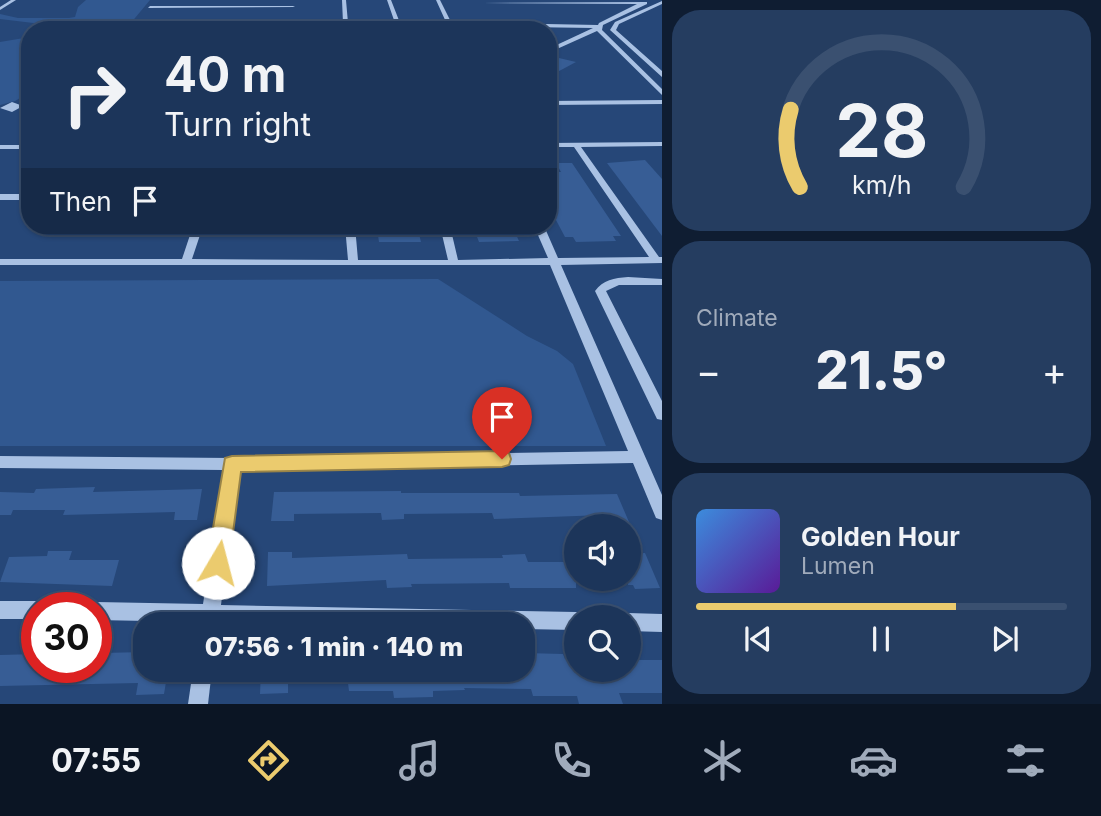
<!DOCTYPE html>
<html lang="en">
<head>
<meta charset="utf-8">
<style>
  :root { --surface:#1c355a; --page:#253d60; --text:#f1f3f6; --muted:#a0abbb; --line:#3a5070; --accent:#ebcb6e }
  body { margin:0; font-family:Inter,sans-serif; background:var(--page); color:var(--text); height:100vh; display:flex; flex-direction:column; font-size:26px; white-space:nowrap }
  * { box-sizing:border-box; margin:0 }
  p { font-size:23px; color:var(--muted) }
  .icon { flex:none; width:38px; height:38px; fill:none; stroke:currentColor; stroke-width:2; stroke-linecap:round; stroke-linejoin:round }
  .map { position:relative; flex:1; overflow:hidden }
  .sheet { display:flex; flex-direction:column; gap:10px; padding:10px; background:#0f1d32; width:439px }
  .sheet>* { flex:none }
  .hud { position:absolute; left:21px; top:21px; width:536px; height:214px; border-radius:28px; box-shadow:0 2px 5px #0004,0 0 0 2px var(--line); background:#1c355a; color:var(--text); overflow:hidden }
  .fabs { position:absolute; left:564px; top:514px; display:grid; gap:14px }
  .fabs a { display:grid; place-items:center; width:77px; height:77px; border-radius:50%; background:var(--surface); box-shadow:0 2px 5px #0004,0 0 0 2px var(--line); font-size:35px }
  .speed { position:absolute; left:21px; top:592px; display:flex; gap:14px; font-size:35px; font-weight:700; text-align:center }
  .speed>* { display:grid; place-content:center; width:91px; height:91px; border-radius:50%; background:var(--surface); box-shadow:0 2px 5px #0004,0 0 0 2px var(--line); line-height:1 }
  .speed .limit { border:10px solid #d22; background:#fff; color:#111 }
  .pin { position:absolute; display:grid; place-items:center; width:60px; height:60px; color:#fff; margin:-72px -30px; border-radius:50% 50% 50% 0; rotate:-45deg; box-shadow:0 0 7px #0007 }
  .pin .icon { rotate:45deg }
  .me { position:absolute; width:77px; margin:-38px; rotate:8deg; stroke-linejoin:round; filter:drop-shadow(0 0 5px #0008) }
  .turn { display:flex; align-items:center; gap:24px; height:147px; padding:0 28px; font-size:32px }
  .turn .icon { width:91px; height:91px; stroke-width:2.5 }
  .turn b { display:block; font-size:49px; line-height:60px }
  .then { display:flex; align-items:center; height:66px; padding:0 28px; background:#0003; gap:14px; font-size:26px }
  .big { font-size:52px; font-weight:800; line-height:1.1 }
  .sheet .widget { flex:1; display:flex; flex-direction:column; justify-content:center; gap:10px; min-width:0; padding:0 24px; border-radius:28px; background:var(--page) }
  .sheet .dial { align-items:center; gap:0 }
  .dial svg { height:182px; overflow:visible; fill:none; stroke:var(--line); stroke-width:7; stroke-linecap:round; text-anchor:middle }
  .dial text { fill:var(--text); stroke:none }
  .song { display:flex; align-items:center; gap:21px }
  .cover { width:84px; height:84px; border-radius:10px; background:linear-gradient(135deg,hsl(210 70% 55%),hsl(270 70% 35%)) }
  .played { height:7px; border-radius:4px; background:linear-gradient(90deg,var(--accent) 70%,var(--line) 70%) }
  .keys { display:flex; justify-content:space-around; direction:ltr }
  .heat { display:flex; justify-content:space-between; align-items:center; font-size:38px; direction:ltr }
  .trip { position:absolute; left:133px; top:612px; width:402px; height:70px; border-radius:28px; background:var(--surface); box-shadow:0 2px 5px #0004,0 0 0 2px var(--line); font-weight:800; line-height:70px; text-align:center }
  .tab-bar { display:flex; height:112px; justify-content:space-around; align-items:center; background:#0b1524; color:var(--muted) }
  .tab-bar .icon { width:49px; height:49px }
  .tab-bar .selected { color:var(--accent) }
  .tab-bar b { font-size:32px; color:var(--text) }
  main { display:flex; flex:1; min-height:0 }
  .map>svg:first-child { display:block }
</style>
</head>
<body>
<main>
<div class="map">
<svg width="662" height="704" viewBox="0 0 662 704">
  <rect width="100%" height="100%" fill="#264778"/>
  <g fill="#315890">
    <polygon points="86,0 150,0 125,30 56,30 50,25 0,19 0,14 18,18 69,18 75,17 78,7"/>
    <polygon points="30,37 30,92 15,101 0,105 0,42"/>
    <polygon points="438,279 527,336 557,351 573,364 606,446 0,446 0,281"/>
  </g>
  <g fill="#375d95">
    <polygon points="559,58 576,62 548,77 548,63"/>
    <polygon points="645,160 662,179 662,236 607,163"/>
    <polygon points="556,163 572,163 621,236 613,236 616,241 576,242 573,237 565,237 548,205 548,172 561,172"/>
    <polygon points="405,226 417,226 421,242 379,242 377,229 406,229"/>
    <polygon points="499,226 512,226 519,241 479,242 474,229 500,228"/>
    <polygon points="95,487 93,492 202,489 197,520 174,520 175,512 63,515 65,510 13,510 11,515 0,515 0,492 34,493 36,489"/>
    <polygon points="401,491 401,493 519,493 520,496 617,494 629,522 607,523 604,515 494,519 492,513 404,514 404,519 382,520 381,513 294,514 294,521 271,521 274,492"/>
    <polygon points="48,551 72,551 69,560 119,560 112,586 0,582 9,557 47,556"/>
    <polygon points="268,552 292,552 292,558 407,554 408,559 503,558 502,555 525,554 528,562 576,562 576,588 510,588 509,583 411,584 412,587 387,588 386,580 267,586"/>
    <polygon points="645,553 660,588 635,589 633,585 628,585 628,554"/>
    <polygon points="145,652 145,670 168,670 164,694 136,695 138,683 0,686 0,655 37,654 37,667 99,667 102,653"/>
    <polygon points="524,653 563,654 565,659 576,659 576,670 628,670 628,660 662,660 662,693 619,693 623,704 579,704 577,696 533,696 531,689 464,688 465,690 433,691 433,697 394,698 393,691 349,691 348,683 288,684 288,693 260,694 261,670 527,670"/>
  </g>
  <g fill="none" stroke-linecap="round" stroke-linejoin="round">
    <g fill="#a9c1e3" fill-rule="evenodd">
      <polygon points="11,0 16,0 0,10 0,7"/>
      <polygon points="342,0 346,0 348,23 395,23 387,0 391,0 400,23 446,22 436,0 440,0 451,22 598,25 599,23 637,4 483,3 647,2 647,4 603,25 602,30 662,89 662,95 597,31 548,53 548,49 593,28 449,26 135,27 132,25 135,23 343,23"/>
      <polygon points="662,1 662,4 619,24 616,30 662,71 662,77 610,30 615,22"/>
      <polygon points="150,6 293,6 295,7 148,8"/>
      <polygon points="662,100 662,104 548,105 548,101"/>
      <polygon points="12,102 23,106 12,112 0,108"/>
      <polygon points="662,142 662,146 581,147 659,257 662,257 662,263 561,265 662,495 662,520 656,518 633,463 238,470 221,605 576,612 582,615 584,618 576,618 576,630 523,629 523,625 218,622 218,625 200,625 200,622 96,620 96,607 89,607 96,602 203,604 224,470 0,468 0,456 232,458 628,451 550,265 0,265 0,259 182,259 193,226 203,226 192,259 348,260 345,226 355,226 358,260 448,260 440,226 450,226 458,260 548,258 534,226 544,226 558,258 649,257 574,147 548,147 548,143"/>
      <rect x="0" y="145" width="30" height="4"/>
      <rect x="0" y="194" width="30" height="6"/>
      <path d="M628 277 662 279V285H619L606 291 662 401V420L657 419 595 291C603 280 614 278 628 277Z"/>
      <polygon points="0,601 37,601 43,604 45,607 37,607 37,619 0,619"/>
      <polygon points="628,613 662,614 662,632 628,631 628,618 621,618"/>
      <polygon points="193,670 212,670 208,704 188,704"/>
    </g>
  </g>
  <polygon fill="#ebcb6e" stroke="#998448" stroke-width="2" points="502,451 509,453 511,459 509,465 502,467 241,472 229,563 226,571 218,574 210,571 207,563 225,458 232,456"/>
</svg>
<div class="fabs">
<a><svg class="icon" aria-label="sound" viewBox="0 0 24 24"><path d="M4 9h4l5-4v14l-5-4H4zM17 9q2 3 0 6"/></svg></a>
<a><svg class="icon" aria-label="search" viewBox="0 0 24 24"><circle cx="10" cy="10" r="6"/><path d="M15 15l6 6"/></svg></a>
</div>
<div class="speed"><div class="limit">30</div></div>
<div class="pin" style="left:502px;top:459px;background:#d93025"><svg class="icon" aria-label="arrive" viewBox="0 0 24 24"><path d="M6 21V4h12l-3 4 3 4H6"/></svg></div>
<svg class="me" style="left:218px;top:563px" viewBox="-20 -20 40 40"><circle r="19" fill="#fff"/><path d="M0-13L10 11 0 6-10 11z" fill="#ebcb6e"/></svg>
<div class="trip">07:56 · 1 min · 140 m</div>
<div class="hud">
<div class="turn"><svg class="icon" aria-label="right" viewBox="0 0 24 24"><path d="M7 20v-9h11M14 6l5 5-5 5"/></svg><div><b>40 m</b>Turn right</div></div>
<div class="then">Then<svg class="icon" aria-label="arrive" viewBox="0 0 24 24"><path d="M6 21V4h12l-3 4 3 4H6"/></svg></div>
</div>
</div>
<section class="sheet">
<div class="widget dial"><svg viewBox="0 0 100 80">
<path d="M14 69A42 42 0 1 1 86 69"/>
<path d="M14 69A42 42 0 0 1 10 35" stroke="#ebcb6e"/>
<text x="50" y="56" font-size="32" font-weight="700">28</text>
<text x="50" y="72" font-size="11">km/h</text>
</svg></div>
<div class="widget"><p>Climate</p>
<div class="heat"><a>−</a><b class="big">21.5°</b><a>+</a></div>
</div>
<div class="widget">
<div class="song"><i class="cover"></i><div><b>Golden Hour</b><p>Lumen</p></div></div>
<div class="played"></div>
<div class="keys"><svg class="icon" aria-label="previous" viewBox="0 0 24 24"><path d="M18 5L8 12l10 7zM5 5v14"/></svg><svg class="icon" aria-label="pause" viewBox="0 0 24 24"><path d="M8 5v14M16 5v14"/></svg><svg class="icon" aria-label="next" viewBox="0 0 24 24"><path d="M6 5l10 7-10 7zM19 5v14"/></svg></div>
</div>
</section>
</main>
<nav class="tab-bar">
<b>07:55</b>
<svg class="icon selected" aria-label="directions" viewBox="0 0 24 24"><path d="M12 3l9 9-9 9-9-9zM9 14v-3h6M13 9l2 2-2 2"/></svg>
<svg class="icon" aria-label="music" viewBox="0 0 24 24"><path d="M9 18V5l10-2v13"/><circle cx="6" cy="18" r="3"/><circle cx="16" cy="16" r="3"/></svg>
<svg class="icon" aria-label="phone" viewBox="0 0 24 24"><path d="M5 4h4l2 5-3 2q2 4 5 5l2-3 5 2v4C11 20 4 13 5 4z"/></svg>
<svg class="icon" aria-label="climate" viewBox="0 0 24 24"><path d="M12 3v18M4 7l16 10M4 17L20 7"/></svg>
<svg class="icon" aria-label="car" viewBox="0 0 24 24"><path d="M5 17H2v-5l4-1 3-4h7l3 4 3 1v5h-3M9 17h6M6 11h13"/><circle cx="7" cy="17" r="2"/><circle cx="17" cy="17" r="2"/></svg>
<svg class="icon" aria-label="filters" viewBox="0 0 24 24"><path d="M4 7h16M4 17h16"/><circle cx="9" cy="7" r="2"/><circle cx="15" cy="17" r="2"/></svg>
</nav>
</body>
</html>
